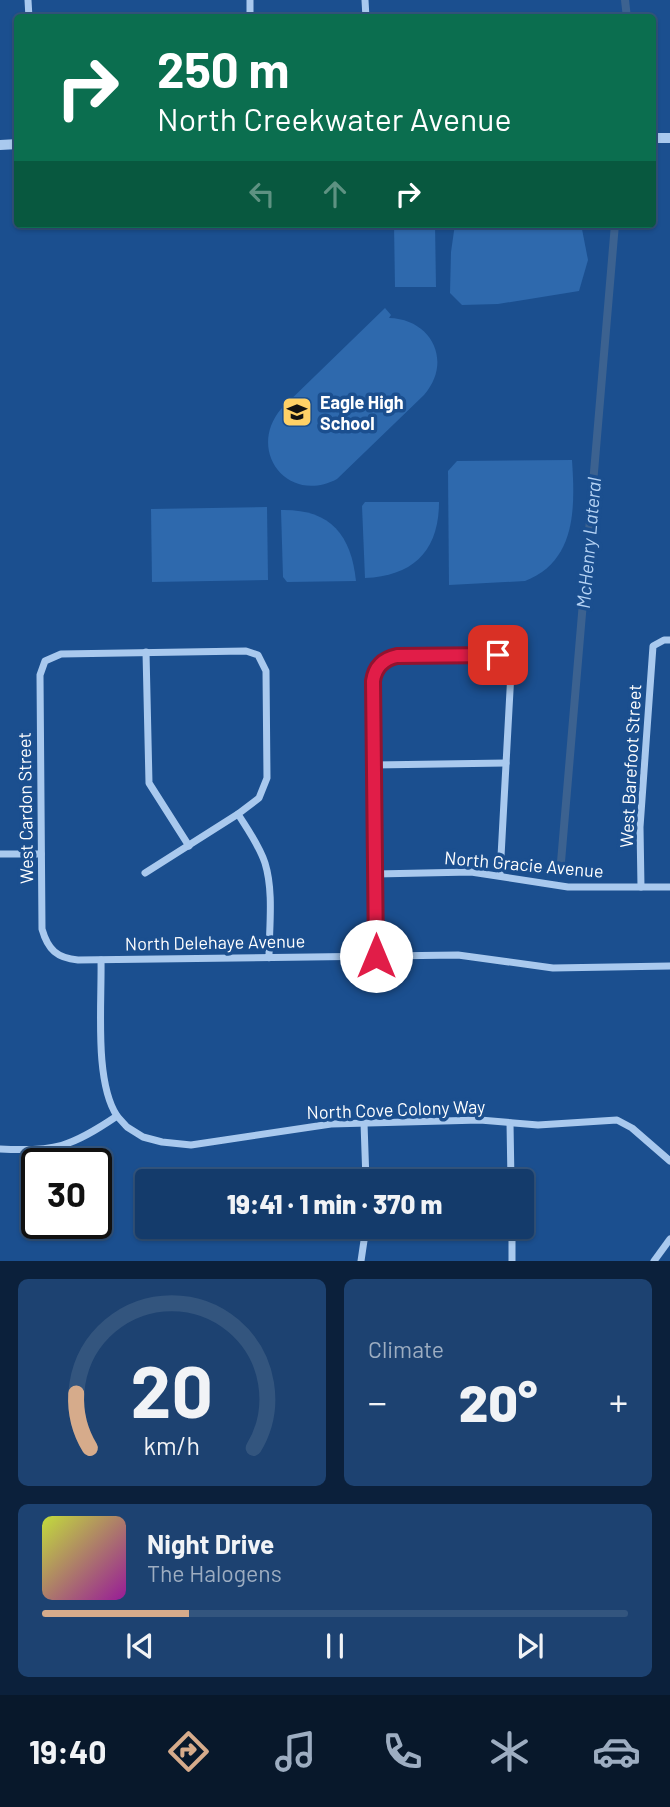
<!DOCTYPE html>
<html lang="en">
<head>
<meta charset="utf-8">
<style>
  :root { --surface:#143b6b; --page:#1d4271; --text:#f1f3f6; --muted:#9dadc1; --line:#33557e; --accent:#d6ab8b }
  body { margin:0; font-family:Barlow,sans-serif; background:var(--page); color:var(--text); height:100vh; display:flex; flex-direction:column; font-size:26px; white-space:nowrap }
  * { box-sizing:border-box; margin:0 }
  p { font-size:23px; color:var(--muted) }
  .icon { flex:none; width:38px; height:38px; fill:none; stroke:currentColor; stroke-width:2; stroke-linecap:round; stroke-linejoin:round }
  .map { position:relative; height:1261px; overflow:hidden }
  .sheet { display:flex; flex-direction:column; gap:18px; padding:18px; background:#0b203b; flex:1 }
  .sheet>* { flex:none }
  .top-card { position:absolute; left:14px; top:14px; width:642px; height:214px; border-radius:7px; box-shadow:0 2px 5px #0004,0 0 0 2px var(--line); background:#0b6e4f; color:#fff; overflow:hidden }
  .speed { position:absolute; left:21px; top:1148px; display:flex; gap:14px; font-size:35px; font-weight:700; text-align:center }
  .speed>* { display:grid; place-content:center; width:91px; height:91px; border-radius:50%; background:var(--surface); box-shadow:0 2px 5px #0004,0 0 0 2px var(--line); line-height:1 }
  .speed .limit { border:4px solid #111; border-radius:10px; background:#fff; color:#111 }
  .pin { position:absolute; display:grid; place-items:center; width:60px; height:60px; color:#fff; margin:-30px; border-radius:14px; box-shadow:0 4px 10px #0006 }
  .me { position:absolute; width:77px; margin:-38px; rotate:0deg; stroke-linejoin:round; filter:drop-shadow(0 0 5px #0008) }
  .turn { display:flex; align-items:center; gap:24px; height:147px; padding:0 28px; font-size:32px }
  .turn .icon { width:91px; height:91px; stroke-width:2.5 }
  .turn b { display:block; font-size:49px; line-height:60px }
  .lanes { display:flex; align-items:center; height:66px; padding:0 28px; background:#0003; justify-content:center; gap:35px; direction:ltr }
  .lanes .off { opacity:.35 }
  .big { font-size:52px; font-weight:800; line-height:1.1 }
  .sheet .card { flex:1; display:flex; flex-direction:column; justify-content:center; gap:10px; min-width:0; padding:0 24px; border-radius:10px; background:var(--page) }
  .sheet .dial { align-items:center; gap:0 }
  .dial svg { height:182px; overflow:visible; fill:none; stroke:var(--line); stroke-width:7; stroke-linecap:round; text-anchor:middle }
  .dial text { fill:var(--text); stroke:none }
  .song { display:flex; align-items:center; gap:21px }
  .cover { width:84px; height:84px; border-radius:10px; background:linear-gradient(135deg,hsl(70 70% 55%),hsl(300 70% 35%)) }
  .played { height:7px; border-radius:4px; background:linear-gradient(90deg,var(--accent) 25%,var(--line) 25%) }
  .keys { display:flex; justify-content:space-around; direction:ltr }
  .heat { display:flex; justify-content:space-between; align-items:center; font-size:38px; direction:ltr }
  .sheet .tiles { flex:1; display:grid; gap:18px; grid-template-columns:1fr 1fr }
  .card:last-child { grid-column:span 2 }
  .trip { position:absolute; left:135px; top:1169px; width:399px; height:70px; border-radius:7px; background:var(--surface); box-shadow:0 2px 5px #0004,0 0 0 2px var(--line); font-weight:800; line-height:70px; text-align:center }
  .tabs { display:flex; height:112px; justify-content:space-around; align-items:center; background:#08182b; color:var(--muted) }
  .tabs .icon { width:49px; height:49px }
  .tabs .active { color:var(--accent) }
  .tabs b { font-size:32px; color:var(--text) }
  .map>svg:first-child { display:block }
</style>
</head>
<body>
<div class="map">
<svg width="670" height="1261" viewBox="0 0 670 1261">
  <rect width="100%" height="100%" fill="#1b4f8f"/>
  <g fill="#2e69ad">
    <polygon points="394,224 435,224 436,287 395,287"/>
    <polygon points="455,224 581,224 588,260 579,291 498,304 462,305 450,293 451,252"/>
    <path d="M385 308 391 315 389 318C432 319 453 362 424 395L337 479C288 505 246 451 281 409Z"/>
    <path d="M572 460C575 506 577 561 525 581L449 585 448 471 457 461Z"/>
    <path d="M365 502H439C439 551 413 576 365 578L362 506Z"/>
    <polygon points="267,507 268,580 152,582 151,509"/>
    <path d="M281 510C330 509 351 534 356 581L287 582 283 577Z"/>
  </g>
  <g fill="none" stroke-linecap="round" stroke-linejoin="round">
    <g stroke="#3c6290" stroke-width="8">
      <polyline points="625,0 627,18"/>
      <polyline points="561,862 615,224"/>
    </g>
    <g stroke="#a9c9ee" stroke-width="7">
      <polyline points="28,0 29,18"/>
      <polyline points="250,0 250,18"/>
      <polyline points="365,0 366,18"/>
      <polyline points="146,652 149,783 189,846"/>
      <polyline points="374,765 506,763"/>
      <polyline points="0,854 41,854"/>
      <polyline points="145,873 238,814"/>
      <polyline points="376,874 471,872 568,887 670,887"/>
      <polyline points="641,887 640,827 653,646 664,640 670,640"/>
      <path d="M376 956 373 681 377 668 390 657 494 654C504 655 510 662 511 672L500 875"/>
      <path d="M269 958C269 928 274 892 265 863 259 845 248 830 238 814L259 798 267 778 266 671 258 655 246 651 61 654 45 661 40 675 42 929C48 950 57 958 78 960L458 955 553 968 670 966"/>
      <path d="M101 960C102 1003 94 1081 117 1116"/>
      <polyline points="364,1123 366,1181"/>
      <polyline points="510,1123 511,1181"/>
      <path d="M0 1149C55 1152 71 1147 117 1116L127 1127 143 1137 162 1142 191 1145 331 1124 480 1120 538 1125 617 1120 632 1128 670 1161"/>
      <polyline points="512,1227 512,1261"/>
      <polyline points="361,1261 366,1227"/>
      <polyline points="654,1261 670,1239"/>
    </g>
    <g stroke="#a9c9ee" stroke-width="10">
      <polyline points="653,138 670,138"/>
      <polyline points="0,145 18,144"/>
    </g>
  </g>
  <g fill="none" stroke-linecap="round" stroke-linejoin="round">
    <g stroke="#92132f" stroke-width="18">
      <path id="route" d="M376 956 373 681C375 667 383 659 397 656L498 655"/>
    </g>
    <use href="#route" stroke="#e11d48" stroke-width="12"/>
  </g>
  <defs>
    <g id="school-square" transform="scale(1.575)"><rect x="-9" y="-9" width="18" height="18" rx="4" fill="#ffd166" stroke="#1b4f8f"/><path d="M0-5L7-2L0 1L-7-2ZM-4 1L0 2.5L4 1V4Q0 6-4 4Z" fill="#111"/></g>
  </defs>
  <g fill-rule="evenodd">
    <use href="#school-square" x="297" y="412"/>
  </g>
  <g text-anchor="middle" dominant-baseline="central" stroke-width="7" stroke-linejoin="round" paint-order="stroke">
    <g font-size="18" font-weight="bold" fill="#fff" stroke="#1b4f8f" text-anchor="start">
      <text x="320" y="402">Eagle High<tspan x="320" dy="21">School</tspan></text>
    </g>
    <g font-size="18" fill="#fff" stroke="#1b4f8f">
      <text transform="translate(630 766) rotate(-87)">West Barefoot Street</text>
      <text transform="translate(25 808) rotate(-91)">West Cardon Street</text>
      <text transform="translate(524 864) rotate(5)">North Gracie Avenue</text>
      <text transform="translate(215 942) rotate(-1)">North Delehaye Avenue</text>
      <text transform="translate(396 1109) rotate(-2)">North Cove Colony Way</text>
    </g>
    <g font-size="19" font-style="italic" fill="#b5d3f5" stroke="#1b4f8f">
      <text transform="translate(588 543) rotate(-85)">McHenry Lateral</text>
    </g>
  </g>
</svg>
<div class="speed"><div class="limit">30</div></div>
<div class="pin" style="left:498px;top:655px;background:#d93025"><svg class="icon" aria-label="arrive" viewBox="0 0 24 24"><path d="M6 21V4h12l-3 4 3 4H6"/></svg></div>
<svg class="me" style="left:376px;top:956px" viewBox="-20 -20 40 40"><circle r="19" fill="#fff"/><path d="M0-13L10 11 0 6-10 11z" fill="#e11d48"/></svg>
<div class="trip">19:41 · 1 min · 370 m</div>
<div class="top-card">
<div class="turn"><svg class="icon" aria-label="right" viewBox="0 0 24 24"><path d="M7 20v-9h11M14 6l5 5-5 5"/></svg><div><b>250 m</b>North Creekwater Avenue</div></div>
<div class="lanes"><svg class="icon off" aria-label="left" viewBox="0 0 24 24"><path d="M17 20v-9H6M10 6l-5 5 5 5"/></svg><svg class="icon off" aria-label="ahead" viewBox="0 0 24 24"><path d="M12 20V5M6 11l6-6 6 6"/></svg><svg class="icon" aria-label="right" viewBox="0 0 24 24"><path d="M7 20v-9h11M14 6l5 5-5 5"/></svg></div>
</div>
</div>
<section class="sheet">
<div class="tiles">
<div class="card dial"><svg viewBox="0 0 100 80">
<path d="M14 69A42 42 0 1 1 86 69"/>
<path d="M14 69A42 42 0 0 1 8 45" stroke="#d6ab8b"/>
<text x="50" y="56" font-size="32" font-weight="700">20</text>
<text x="50" y="72" font-size="11">km/h</text>
</svg></div>
<div class="card"><p>Climate</p>
<div class="heat"><a>−</a><b class="big">20°</b><a>+</a></div>
</div>
<div class="card">
<div class="song"><i class="cover"></i><div><b>Night Drive</b><p>The Halogens</p></div></div>
<div class="played"></div>
<div class="keys"><svg class="icon" aria-label="previous" viewBox="0 0 24 24"><path d="M18 5L8 12l10 7zM5 5v14"/></svg><svg class="icon" aria-label="pause" viewBox="0 0 24 24"><path d="M8 5v14M16 5v14"/></svg><svg class="icon" aria-label="next" viewBox="0 0 24 24"><path d="M6 5l10 7-10 7zM19 5v14"/></svg></div>
</div>
</div>
</section>
<nav class="tabs">
<b>19:40</b>
<svg class="icon active" aria-label="directions" viewBox="0 0 24 24"><path d="M12 3l9 9-9 9-9-9zM9 14v-3h6M13 9l2 2-2 2"/></svg>
<svg class="icon" aria-label="music" viewBox="0 0 24 24"><path d="M9 18V5l10-2v13"/><circle cx="6" cy="18" r="3"/><circle cx="16" cy="16" r="3"/></svg>
<svg class="icon" aria-label="phone" viewBox="0 0 24 24"><path d="M5 4h4l2 5-3 2q2 4 5 5l2-3 5 2v4C11 20 4 13 5 4z"/></svg>
<svg class="icon" aria-label="climate" viewBox="0 0 24 24"><path d="M12 3v18M4 7l16 10M4 17L20 7"/></svg>
<svg class="icon" aria-label="car" viewBox="0 0 24 24"><path d="M5 17H2v-5l4-1 3-4h7l3 4 3 1v5h-3M9 17h6M6 11h13"/><circle cx="7" cy="17" r="2"/><circle cx="17" cy="17" r="2"/></svg>
</nav>
</body>
</html>
